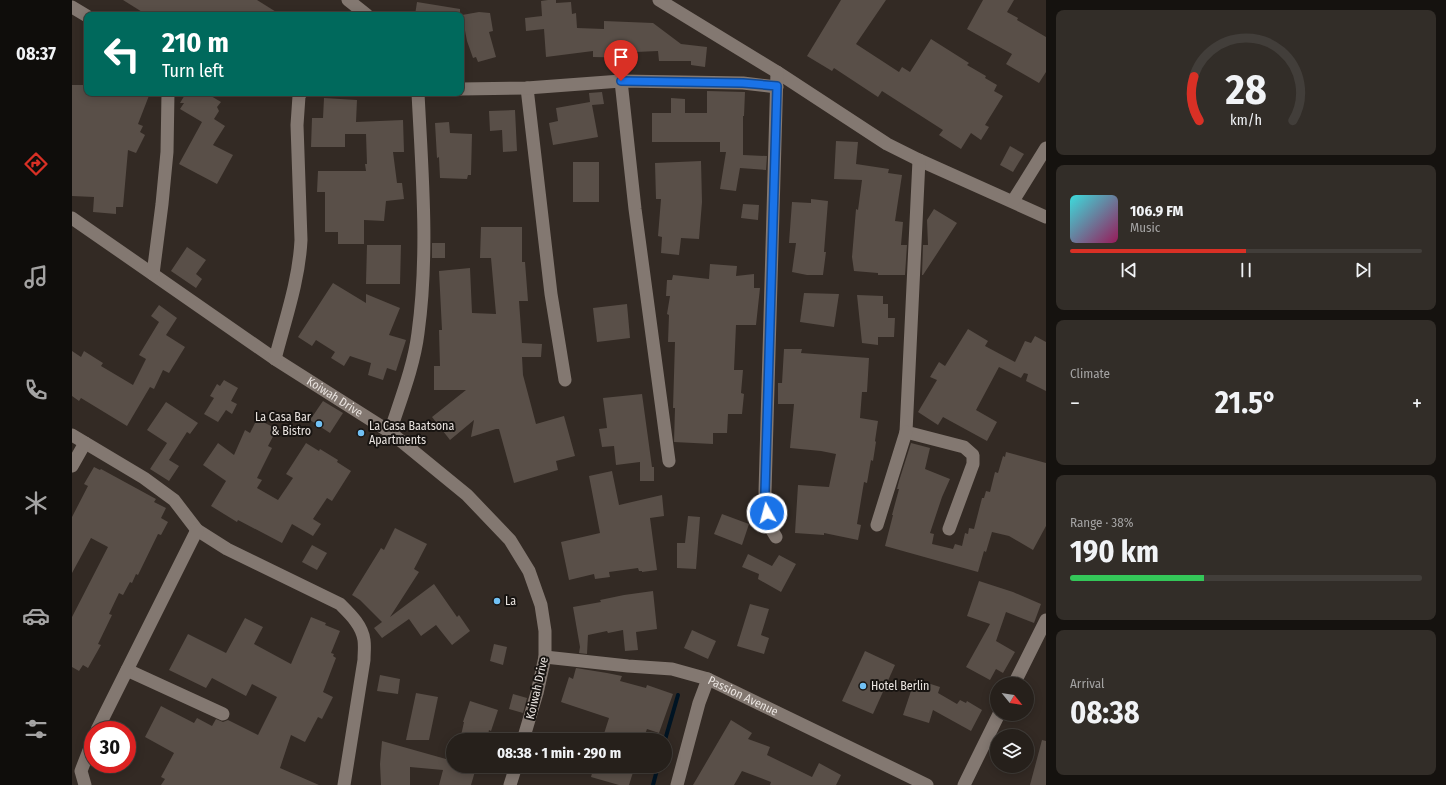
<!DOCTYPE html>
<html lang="en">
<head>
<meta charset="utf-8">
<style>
  :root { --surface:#26201b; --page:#322d28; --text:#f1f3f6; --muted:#a4a3a3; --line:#423e3a; --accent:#d93025 }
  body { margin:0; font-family:"Fira Sans Condensed",sans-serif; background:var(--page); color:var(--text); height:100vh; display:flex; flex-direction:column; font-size:15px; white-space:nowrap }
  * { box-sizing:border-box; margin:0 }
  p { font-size:13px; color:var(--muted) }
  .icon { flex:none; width:22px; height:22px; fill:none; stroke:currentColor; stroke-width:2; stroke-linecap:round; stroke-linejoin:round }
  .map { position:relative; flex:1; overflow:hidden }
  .sheet { display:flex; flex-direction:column; gap:10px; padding:10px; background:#15120f; width:400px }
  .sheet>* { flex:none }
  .top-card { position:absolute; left:12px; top:12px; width:380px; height:84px; border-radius:8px; box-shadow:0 2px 10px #0003,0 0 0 1px var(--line); background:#00695c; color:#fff; overflow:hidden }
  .needle { width:26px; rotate:120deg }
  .buttons { position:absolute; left:918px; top:677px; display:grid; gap:8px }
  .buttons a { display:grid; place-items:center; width:44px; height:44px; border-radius:50%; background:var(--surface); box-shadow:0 2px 10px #0003,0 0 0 1px var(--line); font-size:20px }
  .speed { position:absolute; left:12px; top:721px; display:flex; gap:8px; font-size:20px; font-weight:700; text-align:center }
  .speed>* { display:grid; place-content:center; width:52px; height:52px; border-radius:50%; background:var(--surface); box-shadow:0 2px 10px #0003,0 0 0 1px var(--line); line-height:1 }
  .speed .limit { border:6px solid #d22; background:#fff; color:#111 }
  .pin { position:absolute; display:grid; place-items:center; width:34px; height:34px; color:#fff; margin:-41px -17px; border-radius:50% 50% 50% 0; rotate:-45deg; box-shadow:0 0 4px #0007 }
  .pin .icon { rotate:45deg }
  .me { position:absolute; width:44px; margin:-22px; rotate:353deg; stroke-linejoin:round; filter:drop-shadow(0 0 3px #0008) }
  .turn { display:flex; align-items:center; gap:14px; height:84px; padding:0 12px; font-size:18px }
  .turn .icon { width:52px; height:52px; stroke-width:2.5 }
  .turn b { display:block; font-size:28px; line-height:34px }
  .big { font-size:30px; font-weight:700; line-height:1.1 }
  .sheet .widget { flex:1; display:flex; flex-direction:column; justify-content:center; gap:6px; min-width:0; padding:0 14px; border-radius:8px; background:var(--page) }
  .sheet .dial { align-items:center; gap:0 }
  .dial svg { height:104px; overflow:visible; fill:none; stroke:var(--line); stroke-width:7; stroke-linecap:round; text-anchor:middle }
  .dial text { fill:var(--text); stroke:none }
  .song { display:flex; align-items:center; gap:12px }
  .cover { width:48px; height:48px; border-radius:6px; background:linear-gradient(135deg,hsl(180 70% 55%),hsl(330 70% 35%)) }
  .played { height:4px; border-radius:2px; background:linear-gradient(90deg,var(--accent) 50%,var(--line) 50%) }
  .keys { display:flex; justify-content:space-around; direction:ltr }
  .heat { display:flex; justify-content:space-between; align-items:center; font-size:22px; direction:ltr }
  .charge { height:6px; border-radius:3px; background:linear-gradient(90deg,#34c759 38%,var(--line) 0) }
  .trip { position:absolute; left:374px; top:733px; width:226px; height:40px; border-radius:20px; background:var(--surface); box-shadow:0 2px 10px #0003,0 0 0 1px var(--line); font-weight:700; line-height:40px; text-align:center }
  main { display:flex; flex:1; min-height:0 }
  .dock { display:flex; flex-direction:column; width:72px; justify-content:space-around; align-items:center; background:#0f0d0b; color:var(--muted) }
  .dock .icon { width:28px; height:28px }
  .dock .on { color:var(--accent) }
  .dock b { font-size:18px; color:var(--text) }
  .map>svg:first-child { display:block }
</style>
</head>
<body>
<main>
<nav class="dock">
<b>08:37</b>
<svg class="icon on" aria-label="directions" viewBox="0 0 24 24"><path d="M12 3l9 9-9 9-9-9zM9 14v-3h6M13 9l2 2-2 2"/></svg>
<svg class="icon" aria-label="music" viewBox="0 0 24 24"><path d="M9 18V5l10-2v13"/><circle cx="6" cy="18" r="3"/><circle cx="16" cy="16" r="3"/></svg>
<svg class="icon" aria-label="phone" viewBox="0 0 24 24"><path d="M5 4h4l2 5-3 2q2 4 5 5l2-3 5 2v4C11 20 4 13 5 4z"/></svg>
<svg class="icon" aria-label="climate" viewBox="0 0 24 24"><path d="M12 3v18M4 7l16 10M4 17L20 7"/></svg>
<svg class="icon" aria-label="car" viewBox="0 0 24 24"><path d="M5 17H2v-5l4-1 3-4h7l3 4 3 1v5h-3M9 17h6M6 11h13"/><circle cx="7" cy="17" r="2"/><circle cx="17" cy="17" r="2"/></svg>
<svg class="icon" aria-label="filters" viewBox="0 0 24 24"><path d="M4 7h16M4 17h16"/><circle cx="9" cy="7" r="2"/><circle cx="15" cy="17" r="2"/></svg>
</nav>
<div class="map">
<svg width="974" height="785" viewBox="0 0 974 785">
  <rect width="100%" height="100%" fill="#332a24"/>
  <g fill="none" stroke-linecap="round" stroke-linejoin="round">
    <g stroke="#001423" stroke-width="4">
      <polyline points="593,740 606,695"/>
      <polyline points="581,785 586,766"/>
    </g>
  </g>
  <g fill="#594f48">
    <polygon points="51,0 185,0 209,15 75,15"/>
    <polygon points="476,0 484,0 484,3 499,2 500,14 504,13 505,28 532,29 532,21 581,23 609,44 635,47 633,67 619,65 619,61 587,61 586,51 564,52 564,58 521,57 521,51 474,57 472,29 454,31 453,18 470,16 469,1"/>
    <polygon points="769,0 814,0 784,44 827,72 830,67 838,72 859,39 897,63 895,65 914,76 913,78 925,85 922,91 931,96 913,125 917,127 909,140 899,133 889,149 867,135 871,130 810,91 806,97 762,68 760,71 735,56"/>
    <polygon points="911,0 942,0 935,12 946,18 945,20 974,37 974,72 967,83 934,64 940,54 895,29"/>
    <polygon points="345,2 388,9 388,15 343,15"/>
    <polygon points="407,12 418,13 421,31 417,32 424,57 406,62 404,57 401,58 395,41 390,15"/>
    <polygon points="0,85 15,85 15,93 78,93 66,124 71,126 68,132 73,135 64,153 56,150 51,207 44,207 44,214 21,212 22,197 0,196"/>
    <polygon points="635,91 673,92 672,116 671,116 671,155 695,156 694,170 668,168 664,191 648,189 654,152 648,152 648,142 580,142 580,113 599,113 599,98 613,99 613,113 635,113"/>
    <polygon points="530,92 532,104 520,105 526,137 481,145 477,123 486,121 484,108 518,102 517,93"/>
    <polygon points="114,93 134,93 149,102 145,107 147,111 142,119 153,126 141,145 161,155 145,184 107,164 130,122 108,109 112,103 108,103"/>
    <polygon points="252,98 285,100 284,122 331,120 332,152 321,152 325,183 330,183 332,199 314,201 312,221 292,220 292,244 266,244 266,232 253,232 253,192 245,192 246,171 294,171 293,164 295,164 294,134 273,134 273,147 239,147 240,118 251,118"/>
    <polygon points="443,110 445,151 431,152 430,130 418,131 417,111"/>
    <polygon points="377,122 378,133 400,134 399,175 396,175 395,179 368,178 367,157 365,158 363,123"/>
    <polygon points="764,141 786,142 784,164 817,169 816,173 830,175 823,221 831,222 829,245 835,245 833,275 806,275 806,273 782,271 780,257 784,209 786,210 790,180 762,179"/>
    <polygon points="938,146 952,154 941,172 928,165"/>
    <polygon points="629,161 630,202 627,239 609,238 607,255 589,253 590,237 586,236 589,199 584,199 583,163"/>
    <rect x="501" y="162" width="26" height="40"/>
    <polygon points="739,199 756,201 752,252 754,252 751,275 735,275 720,272 724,243 717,243 720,202 739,203"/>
    <polygon points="671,204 687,205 686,220 669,218"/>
    <polygon points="862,209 885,223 851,275 850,275 851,245 856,245 855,220"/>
    <polygon points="409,227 450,227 450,262 453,262 456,301 447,301 450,343 470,344 469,357 450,357 451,375 464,424 492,416 503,456 484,461 486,470 442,483 427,429 424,429 399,437 402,420 378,440 360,417 394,390 362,390 362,366 368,366 367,330 370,330 367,271 398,268 400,313 424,314 419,258 408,258"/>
    <rect x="360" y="243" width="13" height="15"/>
    <polygon points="295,245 329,245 328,284 294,284"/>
    <polygon points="115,247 134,260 124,274 130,279 124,288 99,271"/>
    <polygon points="638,264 665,266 664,276 682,274 682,288 688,288 684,325 664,325 662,370 671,370 669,393 672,394 670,414 656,414 655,433 641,433 641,444 602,442 603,408 601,408 603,342 596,342 597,315 595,314 598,296 594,296 595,280 600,280 601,275 637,279"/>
    <polygon points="261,283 294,303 294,294 328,308 317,335 334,340 324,371 315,368 311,380 296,375 299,363 278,356 272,366 259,358 263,352 244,340 240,346 226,337"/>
    <polygon points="732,293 767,294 762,327 728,322"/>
    <polygon points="785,295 811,296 811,304 816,304 816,318 823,318 822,337 806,337 806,345 790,343"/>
    <polygon points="555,304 558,338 525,342 521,308"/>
    <polygon points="87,305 105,318 94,335 113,347 97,373 91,370 82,389 78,387 55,426 9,398 7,401 0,396 0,351 9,357 12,351 31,363 29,366 61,385 74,359 67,355 87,322 79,316"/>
    <polygon points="896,329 916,341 913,346 943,362 953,341 959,343 963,336 974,342 974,391 954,381 956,374 952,373 949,378 927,367 904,410 925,422 915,441 871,417 866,425 846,412 865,380 858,377 867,362 873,366"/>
    <polygon points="712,349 730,349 729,353 797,358 795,392 790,392 788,418 806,421 803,441 804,442 801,461 799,460 795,483 792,482 785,524 789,525 786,540 752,533 752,535 723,533 726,485 757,487 764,454 749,451 718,448 722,404 706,404 706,383 710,383"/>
    <polygon points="152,380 166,388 159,401 165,404 160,414 154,410 146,422 132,414 142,398 138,396 145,384 148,386"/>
    <polygon points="570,394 580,467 582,467 582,481 568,481 568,462 544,465 542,446 530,447 527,429 535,428 531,398"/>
    <polygon points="251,401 271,413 258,433 238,420"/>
    <polygon points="94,402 126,423 118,434 115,432 97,460 107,466 97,481 78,469 95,443 75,430"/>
    <polygon points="185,419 205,429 196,446 200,448 185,478 190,480 185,488 206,500 221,478 214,474 234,443 247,451 248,449 266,460 265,462 279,471 260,501 255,498 241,519 249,524 241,536 220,524 210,543 166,520 165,522 139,506 154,481 131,465 146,443 162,455 173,430 178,433"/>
    <polygon points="839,443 858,448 853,469 878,479 870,497 858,533 862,534 860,544 881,549 883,544 890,546 893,533 896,534 897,528 902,529 910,498 912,498 914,491 918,492 923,472 926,473 931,456 933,457 934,452 974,463 974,526 961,550 937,536 920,532 914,552 912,551 906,572 813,546 821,515 820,515 827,489 825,489 827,481"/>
    <polygon points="22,467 28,470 29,469 84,499 82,502 94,508 89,518 96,522 89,535 86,534 66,575 64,574 60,583 58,582 51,595 47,593 37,614 40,615 26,644 29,645 16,668 11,665 7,671 0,667 0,617 36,547 19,538 0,573 0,517 16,486 12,484"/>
    <polygon points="540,471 547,505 590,495 592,516 578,518 585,570 570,572 570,571 567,571 566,568 537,572 538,577 523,579 522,574 497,580 489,542 528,533 517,476"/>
    <polygon points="650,514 677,524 670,545 642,534"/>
    <polygon points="616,516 628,517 624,569 605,568 605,543 613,543"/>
    <polygon points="323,528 355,544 342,569 347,572 318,617 362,584 385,617 387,615 398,631 380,645 364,625 349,636 337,619 310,638 302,628 310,622 288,600 280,595 309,548 312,550"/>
    <polygon points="240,545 255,553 245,570 230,562"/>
    <polygon points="676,554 700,566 707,555 724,564 709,592 686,579 687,574 670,567"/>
    <polygon points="907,581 941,592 969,604 962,623 934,612 924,641 943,652 931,673 924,669 918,680 894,667 918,624 895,616"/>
    <polygon points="581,591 585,629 564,632 566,650 553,651 551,630 536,633 535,631 516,635 515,654 507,653 508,647 501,607 529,602 528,600 552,595"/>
    <polygon points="678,604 697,609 689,635 697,638 692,654 665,646"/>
    <polygon points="239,617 254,623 253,625 268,631 259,653 262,654 261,656 264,658 251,692 261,697 250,719 246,717 233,742 219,735 208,768 247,785 89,785 93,779 89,777 102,753 73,737 89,706 122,723 125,718 140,726 144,719 151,722 156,720 186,735 205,697 180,684 174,696 140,678 134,688 97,670 116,634 154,653 173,618 191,627 182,644 219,664"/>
    <polygon points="620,630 644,641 636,659 612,648"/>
    <polygon points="422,644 435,647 431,665 418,661"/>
    <polygon points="793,651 823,665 801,714 770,701"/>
    <polygon points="504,668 535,673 550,676 548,681 574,688 575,685 601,694 587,733 575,729 571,740 530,740 537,718 489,702 497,677 501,679"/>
    <polygon points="308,675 328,679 326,694 305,691"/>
    <polygon points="843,679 868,687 866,693 885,704 888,700 894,703 895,701 910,710 899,731 861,710 857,723 831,715"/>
    <polygon points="344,693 366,697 357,740 334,740"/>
    <polygon points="441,694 455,698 451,713 437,709"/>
    <polygon points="398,701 426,710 419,731 417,730 415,740 388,740 392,722 391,722"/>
    <polygon points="659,720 680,733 676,739 698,747 695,755 740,777 747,763 769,775 764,785 698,785 699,782 670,771 662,785 621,785"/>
    <polygon points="970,740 974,741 974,785 958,785"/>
    <polygon points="310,741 381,761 381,766 397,766 404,768 399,785 367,785 371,770 338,767 338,785 309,785 308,764"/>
    <polygon points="522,766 563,766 557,785 547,785 519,777"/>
  </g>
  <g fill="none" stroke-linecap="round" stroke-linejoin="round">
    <g stroke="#837871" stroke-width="13">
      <polyline points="276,0 295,15"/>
      <polyline points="587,0 705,72 815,144 847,160 974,217"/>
      <polyline points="0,7 15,16"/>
      <polyline points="549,81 563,209 597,461"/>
      <polyline points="455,88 479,294 493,380"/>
      <polyline points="389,89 455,88 549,81 671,83 705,87"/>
      <polyline points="847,160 834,432 892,447 901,455 901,464 877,529"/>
      <polyline points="941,201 974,148"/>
      <path id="s1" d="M0 218 203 359 318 432 395 495 438 540 457 571 469 605 473 631V657L465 693 451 740"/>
      <polyline points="81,274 90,204 95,152 96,93"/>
      <path d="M203 359C213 320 227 281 229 240L225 125 227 96 229 93"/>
      <path d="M318 432C328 401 342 366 346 333 357 253 350 173 346 93"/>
      <path d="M0 435 72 478 102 500 125 530 155 549 268 604C278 614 290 625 292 640 293 647 292 653 292 660L272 785"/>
      <polyline points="0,466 13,443"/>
      <polyline points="805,525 834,432"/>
      <polyline points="704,537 698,527 693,492 705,72"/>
      <path id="s2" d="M473 657 556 666 600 669 636 679 855 785"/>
      <polyline points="55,670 151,714"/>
      <polyline points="942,684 974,620"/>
      <polyline points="25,730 125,530"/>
      <polyline points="13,785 9,771 21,740"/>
      <polyline points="438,785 444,766"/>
      <polyline points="605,785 627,703 636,679"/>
      <polyline points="892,785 927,714"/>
    </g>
  </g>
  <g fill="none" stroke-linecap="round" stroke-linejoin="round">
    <g stroke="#114b97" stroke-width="10">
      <polyline id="route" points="549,81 671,83 705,86 693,492 695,513"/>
    </g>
    <use href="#route" stroke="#1a73e8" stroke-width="7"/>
  </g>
  <g fill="#71c1f5" stroke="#181411" stroke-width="1.5">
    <circle cx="247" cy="424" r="4"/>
    <circle cx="289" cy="433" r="4"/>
    <circle cx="425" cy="601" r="4"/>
    <circle cx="791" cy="686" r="4"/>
  </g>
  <g text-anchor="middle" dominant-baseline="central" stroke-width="4" stroke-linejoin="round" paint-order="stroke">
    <g font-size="12" fill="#e9e3df" stroke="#181411">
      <text stroke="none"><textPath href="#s1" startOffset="318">Koiwah Drive</textPath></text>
      <text transform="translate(465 688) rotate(-77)">Koiwah Drive</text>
      <text stroke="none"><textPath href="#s2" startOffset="204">Passion Avenue</textPath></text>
    </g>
    <g font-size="12" fill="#e9e3df" stroke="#181411" text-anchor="start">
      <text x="239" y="417" text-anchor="end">La Casa Bar<tspan x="239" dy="14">&amp; Bistro</tspan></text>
      <text x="297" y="426">La Casa Baatsona<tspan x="297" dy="14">Apartments</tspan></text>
      <text x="433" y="601">La</text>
      <text x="799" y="686">Hotel Berlin</text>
    </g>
  </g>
</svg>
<div class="buttons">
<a><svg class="needle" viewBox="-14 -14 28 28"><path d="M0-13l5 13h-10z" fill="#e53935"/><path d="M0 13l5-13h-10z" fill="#a4a3a3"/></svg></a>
<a><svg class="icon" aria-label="layers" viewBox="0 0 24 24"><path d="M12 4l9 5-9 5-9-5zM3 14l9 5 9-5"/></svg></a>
</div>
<div class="speed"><div class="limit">30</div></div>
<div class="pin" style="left:549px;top:81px;background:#d93025"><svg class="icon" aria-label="arrive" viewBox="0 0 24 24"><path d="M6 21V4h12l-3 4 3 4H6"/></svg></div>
<svg class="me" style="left:695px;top:513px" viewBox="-20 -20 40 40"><circle r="17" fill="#1a73e8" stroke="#fff" stroke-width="3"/><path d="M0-11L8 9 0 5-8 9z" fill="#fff"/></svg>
<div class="trip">08:38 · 1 min · 290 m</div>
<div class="top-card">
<div class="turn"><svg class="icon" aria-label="left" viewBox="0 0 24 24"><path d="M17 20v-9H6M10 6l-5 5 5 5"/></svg><div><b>210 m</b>Turn left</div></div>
</div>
</div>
<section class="sheet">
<div class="widget dial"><svg viewBox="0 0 100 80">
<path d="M14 69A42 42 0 1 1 86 69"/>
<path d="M14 69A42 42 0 0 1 10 35" stroke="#d93025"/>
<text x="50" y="56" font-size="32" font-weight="700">28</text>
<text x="50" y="72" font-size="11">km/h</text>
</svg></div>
<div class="widget">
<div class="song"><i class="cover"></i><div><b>106.9 FM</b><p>Music</p></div></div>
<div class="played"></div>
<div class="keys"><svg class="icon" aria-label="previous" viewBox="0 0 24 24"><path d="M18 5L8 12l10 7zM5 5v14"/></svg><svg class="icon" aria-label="pause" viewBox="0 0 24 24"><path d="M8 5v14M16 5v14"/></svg><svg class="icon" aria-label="next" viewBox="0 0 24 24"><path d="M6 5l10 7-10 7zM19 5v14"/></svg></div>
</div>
<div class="widget"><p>Climate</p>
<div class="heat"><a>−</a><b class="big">21.5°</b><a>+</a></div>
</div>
<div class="widget"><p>Range · 38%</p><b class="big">190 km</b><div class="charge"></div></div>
<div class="widget"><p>Arrival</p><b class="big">08:38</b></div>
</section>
</main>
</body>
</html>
